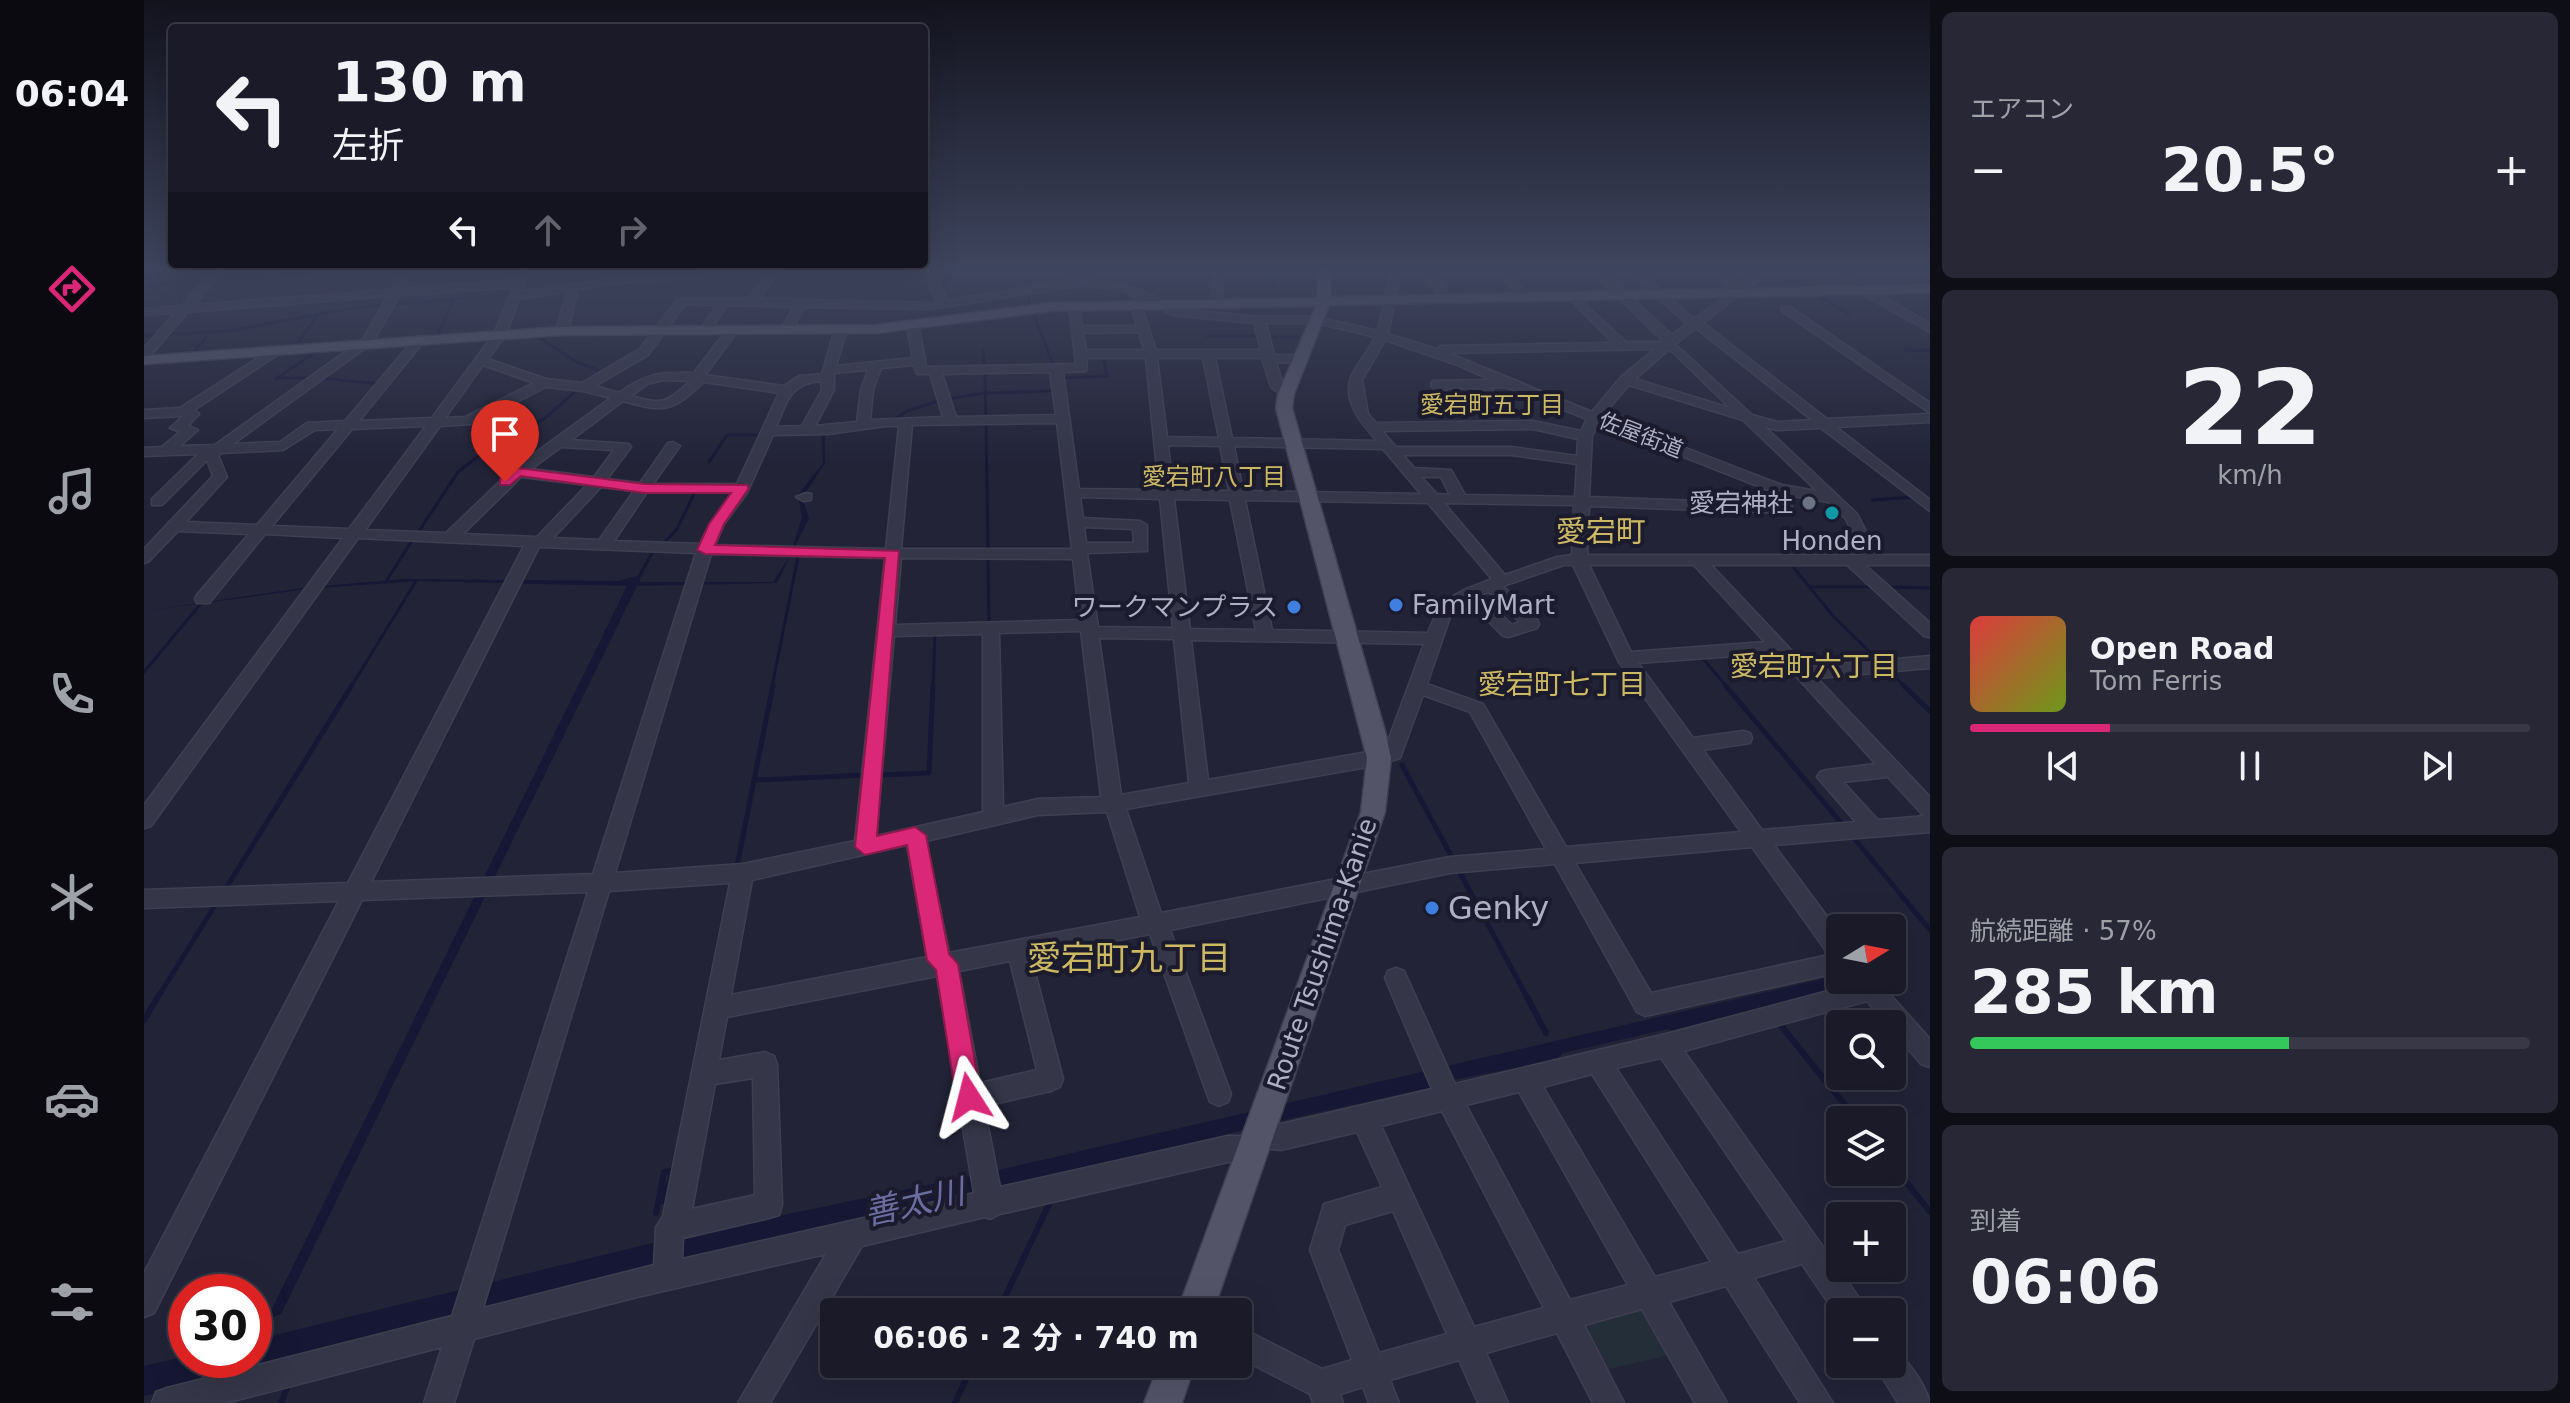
<!DOCTYPE html>
<html lang="ja">
<head>
<meta charset="utf-8">
<style>
  :root { --surface:#1a1a29; --page:#272735; --text:#f1f3f6; --muted:#9fa1a8; --line:#383846; --accent:#db2777 }
  body { margin:0; font-family:"DejaVu Sans","Noto Sans JP",sans-serif; background:var(--page); color:var(--text); height:100vh; display:flex; flex-direction:column; font-size:30px; white-space:nowrap }
  * { box-sizing:border-box; margin:0 }
  p { font-size:26px; color:var(--muted) }
  .icon { flex:none; width:44px; height:44px; fill:none; stroke:currentColor; stroke-width:2; stroke-linecap:round; stroke-linejoin:round }
  .map { position:relative; flex:1; overflow:hidden }
  .panel { display:flex; flex-direction:column; gap:12px; padding:12px; background:#0e0e17; width:640px }
  .panel>* { flex:none }
  .banner { position:absolute; left:24px; top:24px; width:760px; height:244px; border-radius:8px; box-shadow:0 8px 32px #0002,0 0 0 2px var(--line); background:#1a1a29; color:var(--text); overflow:hidden }
  .needle { width:52px; rotate:80deg }
  .tools { position:absolute; left:1682px; top:914px; display:grid; gap:16px }
  .tools a { display:grid; place-items:center; width:80px; height:80px; border-radius:8px; background:var(--surface); box-shadow:0 8px 32px #0002,0 0 0 2px var(--line); font-size:40px }
  .speed { position:absolute; left:24px; top:1274px; display:flex; gap:16px; font-size:40px; font-weight:700; text-align:center }
  .speed>* { display:grid; place-content:center; width:104px; height:104px; border-radius:50%; background:var(--surface); box-shadow:0 8px 32px #0002,0 0 0 2px var(--line); line-height:1 }
  .speed .limit { border:12px solid #d22; background:#fff; color:#111 }
  .pin { position:absolute; display:grid; place-items:center; width:68px; height:68px; color:#fff; margin:-82px -34px; border-radius:50% 50% 50% 0; rotate:-45deg; box-shadow:0 0 8px #0007 }
  .pin .icon { rotate:45deg }
  .me { position:absolute; width:88px; margin:-44px; rotate:351deg; stroke-linejoin:round; filter:drop-shadow(0 0 6px #0008) }
  .turn { display:flex; align-items:center; gap:28px; height:168px; padding:0 32px; font-size:36px }
  .turn .icon { width:104px; height:104px; stroke-width:2.5 }
  .turn b { display:block; font-size:56px; line-height:68px }
  .lanes { display:flex; align-items:center; height:76px; padding:0 32px; background:#0003; justify-content:center; gap:40px; direction:ltr }
  .lanes .off { opacity:.35 }
  .big { font-size:60px; font-weight:700; line-height:1.1 }
  .panel .tile { flex:1; display:flex; flex-direction:column; justify-content:center; gap:12px; min-width:0; padding:0 28px; border-radius:12px; background:var(--page) }
  .panel .dial { align-items:center; gap:0 }
  .dial b { font-size:104px; line-height:1 }
  .song { display:flex; align-items:center; gap:24px }
  .cover { width:96px; height:96px; border-radius:12px; background:linear-gradient(135deg,hsl(0 70% 55%),hsl(80 70% 35%)) }
  .played { height:8px; border-radius:4px; background:linear-gradient(90deg,var(--accent) 25%,var(--line) 25%) }
  .keys { display:flex; justify-content:space-around; direction:ltr }
  .heat { display:flex; justify-content:space-between; align-items:center; font-size:44px; direction:ltr }
  .charge { height:12px; border-radius:6px; background:linear-gradient(90deg,#34c759 57%,var(--line) 0) }
  .trip { position:absolute; left:676px; top:1298px; width:432px; height:80px; border-radius:8px; background:var(--surface); box-shadow:0 8px 32px #0002,0 0 0 2px var(--line); font-weight:700; line-height:80px; text-align:center }
  main { display:flex; flex:1; min-height:0 }
  .tabs { display:flex; flex-direction:column; width:144px; justify-content:space-around; align-items:center; background:#0a0a10; color:var(--muted) }
  .tabs .icon { width:56px; height:56px }
  .tabs .selected { color:var(--accent) }
  .tabs b { font-size:36px; color:var(--text) }
  .map>svg:first-child { display:block }
</style>
</head>
<body>
<main>
<nav class="tabs">
<b>06:04</b>
<svg class="icon selected" aria-label="directions" viewBox="0 0 24 24"><path d="M12 3l9 9-9 9-9-9zM9 14v-3h6M13 9l2 2-2 2"/></svg>
<svg class="icon" aria-label="music" viewBox="0 0 24 24"><path d="M9 18V5l10-2v13"/><circle cx="6" cy="18" r="3"/><circle cx="16" cy="16" r="3"/></svg>
<svg class="icon" aria-label="phone" viewBox="0 0 24 24"><path d="M5 4h4l2 5-3 2q2 4 5 5l2-3 5 2v4C11 20 4 13 5 4z"/></svg>
<svg class="icon" aria-label="climate" viewBox="0 0 24 24"><path d="M12 3v18M4 7l16 10M4 17L20 7"/></svg>
<svg class="icon" aria-label="car" viewBox="0 0 24 24"><path d="M5 17H2v-5l4-1 3-4h7l3 4 3 1v5h-3M9 17h6M6 11h13"/><circle cx="7" cy="17" r="2"/><circle cx="17" cy="17" r="2"/></svg>
<svg class="icon" aria-label="filters" viewBox="0 0 24 24"><path d="M4 7h16M4 17h16"/><circle cx="9" cy="7" r="2"/><circle cx="15" cy="17" r="2"/></svg>
</nav>
<div class="map">
<svg width="1786" height="1403" viewBox="0 0 1786 1403">
  <rect width="100%" height="100%" fill="#222337"/>
  <polygon fill="#242e39" points="1501,1307 1534,1353 1461,1370 1439,1329 1441,1322"/>
  <g fill="#161734">
    <polygon points="747,421 746,426 681,434 681,463 658,498 665,518 633,583 493,586 137,1314 123,1319 483,586 273,581 163,589 0,611 166,587 260,579 475,581 496,575 496,582 629,582 646,556 658,517 654,495 679,463 677,433"/>
    <polygon points="1696,975 1696,980 1734,980 1615,1008 1613,1014 1533,1032 1524,1029 1419,1053 1412,1060 1298,1082 1294,1086 1131,1122 857,1191 490,1270 0,1396 0,1366 42,1356 42,1360 110,1360 110,1340 529,1238 846,1172"/>
  </g>
  <g fill="none" stroke-linecap="round" stroke-linejoin="round">
    <g stroke="#161734" stroke-width="3">
      <polyline points="882,268 883,289"/>
      <polyline points="1637,268 1667,289"/>
      <polyline points="439,274 441,268"/>
      <polyline points="68,281 241,268"/>
      <polyline points="0,286 62,281"/>
      <polyline points="413,287 428,284"/>
      <polyline points="1129,288 1132,268"/>
      <polyline points="381,292 378,293 387,268"/>
      <polyline points="884,292 885,303"/>
      <polyline points="1674,295 1705,315"/>
      <polyline points="203,296 220,270"/>
      <polyline points="373,308 377,297"/>
      <polyline points="888,310 910,367"/>
      <polyline points="22,334 83,331 209,308 367,294"/>
      <polyline points="294,334 309,301"/>
      <polyline points="391,335 431,361 461,373"/>
      <polyline points="0,336 15,334"/>
      <polyline points="1063,336 1116,336"/>
      <polyline points="1122,337 1154,337"/>
      <polyline points="153,345 172,317"/>
      <polyline points="839,349 840,368"/>
      <polyline points="1761,351 1786,350"/>
      <polyline points="50,352 62,338"/>
      <polyline points="841,371 842,420"/>
      <polyline points="135,378 167,378"/>
      <polyline points="176,378 237,384"/>
      <polyline points="917,378 963,376 959,355"/>
      <polyline points="132,379 173,351"/>
      <polyline points="803,399 841,393 911,391"/>
      <polyline points="842,422 844,552"/>
      <polyline points="745,423 763,411 797,400"/>
      <polyline points="565,462 583,435 619,435"/>
      <polyline points="1728,500 1770,497"/>
      <polyline points="273,534 314,472 355,440 400,419 434,389"/>
      <polyline points="519,544 533,529 551,492"/>
      <polyline points="1650,568 1690,617 1737,663"/>
      <polyline points="495,577 509,551"/>
      <polyline points="241,583 269,539"/>
      <polyline points="1666,587 1730,587"/>
      <polyline points="1743,587 1786,588"/>
      <polyline points="842,624 845,624 844,558"/>
      <polyline points="1556,655 1583,687"/>
      <polyline points="1744,670 1761,687"/>
      <polyline points="0,672 59,601"/>
      <polyline points="207,687 272,581"/>
      <polyline points="628,687 654,557"/>
      <polyline points="789,687 791,632"/>
    </g>
    <g stroke="#161734" stroke-width="5">
      <polyline points="1581,685 1699,825"/>
      <polyline points="1759,685 1786,711"/>
      <polyline points="1258,765 1310,861"/>
      <polyline points="737,775 785,773 789,685"/>
      <polyline points="610,780 721,775"/>
      <polyline points="1709,837 1786,930"/>
      <polyline points="593,866 629,685"/>
      <polyline points="1314,869 1383,997"/>
      <polyline points="84,885 208,685"/>
      <polyline points="14,997 70,907"/>
    </g>
    <g stroke="#161734" stroke-width="6">
      <polyline points="1382,995 1402,1033"/>
      <polyline points="0,1020 15,995"/>
      <polyline points="1634,1022 1713,1120"/>
      <polyline points="1748,1164 1786,1212"/>
      <polyline points="519,1201 528,1174"/>
      <polyline points="512,1213 520,1172 529,1171 530,1167"/>
      <polyline points="854,1312 907,1200"/>
      <polyline points="137,1403 145,1383"/>
      <polyline points="811,1403 829,1364"/>
    </g>
    <g stroke="#3f3f51" stroke-width="3">
      <g id="minor">
        <path d="M71 268H82L50 305 247 290 260 268H270L259 289 371 280 376 268H386L377 292C469 278 561 268 654 268L635 272 615 299 786 303 793 302 785 284 784 268H794L795 284 803 300 926 281 898 268C914 268 925 275 940 279 971 287 996 283 1023 305L1018 308 977 290 939 285 786 309 660 307 649 329 643 332 637 329 650 307 583 305 567 330 563 331 557 328 573 305 541 304 504 355 451 386 475 393C502 373 517 372 550 373L585 327 589 326 595 329 561 375 640 386 655 376 678 374 691 329 697 326 703 329 692 366 769 358 763 327 769 324 775 327 782 367 932 364 925 306 930 303 935 306 938 326H993L987 305 996 303 1012 350H1117L1110 323 1027 315 1021 312 1027 302 1031 301 1036 304 1034 309 1115 317H1173L1234 331 1247 268H1257L1244 334 1292 349 1297 346 1469 343 1426 299 1425 297 1430 294 1482 342H1520L1444 268H1455L1528 335 1543 324 1481 268H1492L1550 319 1589 291 1565 268H1576L1595 285 1618 268H1629L1601 291 1602 296H1594L1559 323 1683 419 1786 414V422L1692 427 1786 500V511L1677 428 1632 430 1621 427 1713 514 1734 555H1786V565H1721L1786 623V637L1780 636 1703 565H1567L1663 667 1786 656V668L1673 678 1786 797V832L1630 845 1696 934V972L1501 1016 1493 1012 1411 864 1306 873 1026 930 1087 1094 1084 1102 1075 1106 1066 1102 1063 1094 1006 934 887 957 919 1079 916 1087 907 1091 840 1106 856 1187 1084 1136H1102L1105 1125 1114 1121 1137 1124 1288 1089 1241 978 1244 971 1252 968 1260 971 1311 1084 1522 1034 1710 984 1709 980H1733L1786 1039V1067L1777 1064 1748 1030V1024H1742L1723 1001 1540 1051 1718 1302 1722 1312H1696V1320L1658 1264 1610 1278 1689 1403H1656L1582 1286 1525 1302 1583 1403H1551L1498 1309 1440 1325 1480 1403H1449L1413 1333 1342 1353 1364 1403H1334L1315 1360 1246 1380 1255 1403H1225L1219 1387 1196 1394 1199 1403H1169L1166 1394 1094 1357V1326L1178 1369 1208 1360 1166 1250 1180 1204 1238 1187 1213 1132 1137 1150 1121 1148 1118 1158 1109 1162H1084L856 1214 846 1219 841 1217 718 1246 626 1403H594L682 1254 493 1297 330 1339 310 1403H280L298 1347 82 1403H8L12 1392 23 1388 308 1316 444 892 218 900 10 1313 0 1317V1273L195 901 0 908V890L204 883 380 546 214 538 7 826 0 828V805L199 538 121 534 65 603H53L51 599 53 595 105 534 34 531 5 561 0 563V549L69 476 63 460 18 505H8V499L54 454 0 456V448L18 447 36 432 26 428 39 416 0 418V410L36 408 131 347H139V351L50 410 55 414 44 426 54 430 36 446 71 445 219 339 244 296 44 312 4 358 0 359V348L31 313 0 315V309L38 306ZM624 273 605 299H534L496 349 438 383 402 379 344 359 362 334 375 299 423 291 412 331 418 334 424 331 434 289 476 283ZM369 287 350 334 288 418 215 421 280 341 282 339 276 336 272 337 201 421 163 423 136 442 89 444 228 343 255 296ZM1122 323H1173L1231 337C1225 351 1213 363 1207 377 1198 401 1218 424 1233 441L1088 438 1071 358H1118L1127 387 1142 398 1148 394 1139 385 1132 362 1157 363 1163 359 1157 355H1130ZM1552 328 1668 420 1633 422 1608 415 1531 344ZM995 332 1000 350H942L939 333ZM1241 340 1311 364 1347 380 1289 381 1287 384 1295 401H1346L1352 397 1347 388 1362 387 1443 419 1437 431 1389 421 1232 423 1224 414 1218 380ZM1511 349 1477 377 1448 412 1304 353ZM1524 350 1529 352 1586 408 1491 379ZM943 358H1002L1015 490 935 489 919 372 942 371ZM1013 358H1059L1075 438 1023 437ZM339 365 390 383 321 417 301 418ZM770 365 773 374H786L799 417 726 420 729 390 737 368ZM724 370 717 390 713 422 671 426 690 390V373ZM906 372 912 415 812 417 798 374ZM519 380 547 381C521 403 520 405 487 396L503 384ZM677 381 678 390 658 426 632 427C643 401 645 384 677 381ZM560 382 635 393 593 484H509L536 446 529 442 524 443 496 483 463 479 487 447 485 444 427 440 479 401C521 413 528 412 560 382ZM1485 385 1599 420 1673 491 1638 485 1458 416ZM402 387 439 391 467 398 369 469 302 533 221 530 296 426 328 424ZM1301 388H1334L1338 393 1304 394ZM913 423 928 549H757L768 425ZM1454 423 1629 492 1633 504 1445 497 1448 436ZM282 426 205 529 128 526 208 429ZM742 426H755L742 549 571 545 580 524 603 493 629 435 684 434ZM194 429 113 525 42 522 83 477 74 455 78 453 139 450 171 430ZM1389 429 1434 439 1433 456 1368 447H1252L1238 431ZM1024 445 1076 446 1085 491 1029 490ZM1090 446 1239 449 1277 494 1099 491ZM417 447 470 450 450 477 387 469ZM1259 455H1368L1433 464 1431 497 1321 495 1307 470 1270 468ZM377 477 443 485 393 537 319 534ZM1277 477H1297L1306 495 1293 494ZM457 487 490 491 455 540 409 538ZM503 492H589L566 524 556 544 470 541ZM1644 495 1684 502 1702 519 1719 555H1443L1445 506 1642 513 1649 509ZM936 497 1016 499 1029 628 954 627 943 553 1003 551V525L996 521 939 518ZM1030 499 1086 500 1112 630 1046 629ZM1101 500 1284 503 1348 579C1312 593 1298 595 1284 633L1128 630ZM1300 503 1430 505 1428 555 1413 557 1361 575ZM940 527 989 529 990 543H942ZM395 547 552 553 449 874 227 882ZM567 554 741 558 711 841 599 864 471 873ZM757 558 929 559 936 620 751 625ZM1420 565H1429L1475 662 1597 832 1422 847 1339 704 1283 684 1307 614 1324 601 1359 636 1365 637 1393 628 1395 624 1393 620 1359 586ZM1445 565H1550L1621 642 1487 652ZM1345 592 1376 622 1368 625 1336 595ZM937 631 957 797 894 799 859 807 855 633ZM839 634V812L732 836 750 636ZM955 638 1030 639 1045 783 977 795ZM1047 640 1280 644 1241 749 1064 780ZM1631 653 1732 764 1683 770 1676 772 1673 777 1712 822 1618 830 1559 750 1606 743 1608 738 1606 733 1599 731 1549 738 1494 663ZM1279 695 1326 712 1402 849 1306 857 1017 913 982 809 1235 765 1256 758ZM1744 777 1779 815 1782 816 1734 820 1699 782ZM963 812 996 917 805 953 782 841 894 815ZM763 845 783 957 587 995 608 880ZM1608 847 1685 955 1507 993 1431 863ZM586 883 519 1216 512 1227 510 1265 339 1308 465 891ZM866 961 893 1070 836 1083 815 971ZM793 976 830 1193 538 1259 539 1238 625 1218 635 1215 638 1205 633 1064 630 1056 621 1052 575 1060 583 1017ZM1517 1058 1642 1241 1594 1254 1472 1068ZM1448 1074 1567 1262 1511 1277 1399 1087ZM609 1078 611 1195 548 1209 571 1084ZM1375 1092 1484 1285 1426 1300 1322 1105ZM1298 1111 1400 1308 1330 1327 1237 1126ZM1249 1211 1303 1334 1235 1353 1194 1250 1201 1225Z"/>
        <polygon points="1072,268 1082,268 1076,304 1071,307 1066,304"/>
        <polygon points="1284,268 1361,268 1387,298 1378,300 1354,273 1292,275 1309,299 1300,301 1281,277"/>
        <polygon points="1680,268 1692,268 1786,324 1786,332 1716,293"/>
        <polygon points="1780,268 1786,268 1786,271 1781,270"/>
        <polygon points="1638,307 1646,307 1786,403 1786,413 1638,311"/>
        <polygon points="662,493 667,494 667,500 659,501 652,497"/>
        <path d="M1748 1350C1764 1357 1782 1387 1786 1403H1754L1730 1364H1748Z"/>
      </g>
    </g>
    <g stroke="#3f3f51" stroke-width="3">
      <g id="major">
        <polygon points="1174,268 1186,268 1187,297 1786,285 1786,293 1185,305 1150,394 1148,408 1241,731 1247,758 1241,812 1069,1312 1033,1312 1217,812 1223,758 1132,408 1134,394 1172,306 907,311 732,333 418,335 0,364 0,356 418,327 732,325 907,303 1173,298"/>
        <polygon points="1015,1364 1051,1364 1038,1403 1000,1403"/>
      </g>
    </g>
    <use href="#minor" fill="#353648" fill-rule="evenodd"/>
    <use href="#major" fill="#535468" fill-rule="evenodd"/>
  </g>
  <linearGradient id="sky" x2="0" y2="1"><stop stop-color="#13131e"/><stop offset="0.58" stop-color="#3e455e"/><stop offset="1" stop-color="#3e455e" stop-opacity="0"/></linearGradient>
  <rect width="1786" height="464" fill="url(#sky)"/>
  <polygon fill="#db2777" stroke="#8e194d" stroke-width="2" points="374,468 501,484 603,485 605,488 580,524 571,545 755,551 733,836 771,827 782,835 805,954 814,964 837,1097 834,1106 825,1109 816,1106 812,1097 792,970 783,960 763,845 721,855 711,847 741,558 561,554 553,550 565,524 587,493 501,493 377,476 366,485 356,485 356,479"/>
  <circle fill="#6b7280" stroke="#1b1b2d" stroke-width="3" cx="1665" cy="503" r="8"/>
  <circle fill="#0f9aa8" stroke="#1b1b2d" stroke-width="3" cx="1688" cy="513" r="8"/>
  <g fill="#3f7fe0" stroke="#1b1b2d" stroke-width="3">
    <circle cx="1252" cy="605" r="8"/>
    <circle cx="1150" cy="607" r="8"/>
    <circle cx="1288" cy="908" r="8"/>
  </g>
  <g text-anchor="middle" dominant-baseline="central" stroke-width="8" stroke-linejoin="round" paint-order="stroke">
    <g font-size="22" fill="#b0b0c4" stroke="#1b1b2d">
      <text transform="translate(1497 435) rotate(21)">佐屋街道</text>
    </g>
    <g font-size="24" fill="#cdb962" stroke="#1b1b2d">
      <text x="1348" y="405">愛宕町五丁目</text>
      <text x="1070" y="477">愛宕町八丁目</text>
    </g>
    <g font-size="26" fill="#b0b0c4" stroke="#1b1b2d" text-anchor="end">
      <text x="1649" y="503">愛宕神社</text>
      <text x="1688" y="541" text-anchor="middle">Honden</text>
      <text x="1268" y="605" text-anchor="start">FamilyMart</text>
      <text x="1134" y="607">ワークマンプラス</text>
    </g>
    <g font-size="26" fill="#b0b0c4" stroke="#1b1b2d">
      <text transform="translate(1178 954) rotate(-71)">Route Tsushima-Kanie</text>
    </g>
    <g font-size="28" fill="#cdb962" stroke="#1b1b2d">
      <text x="1670" y="666">愛宕町六丁目</text>
      <text x="1418" y="684">愛宕町七丁目</text>
    </g>
    <g font-size="30" fill="#cdb962" stroke="#1b1b2d">
      <text x="1457" y="531">愛宕町</text>
    </g>
    <g font-size="32" fill="#b0b0c4" stroke="#1b1b2d" text-anchor="start">
      <text x="1304" y="908">Genky</text>
    </g>
    <g font-size="34" fill="#cdb962" stroke="#1b1b2d">
      <text x="985" y="958">愛宕町九丁目</text>
    </g>
    <g font-size="34" font-style="italic" fill="#6b6da2" stroke="#1b1b2d">
      <text transform="translate(770 1202) rotate(-13)">善太川</text>
    </g>
  </g>
</svg>
<div class="tools">
<a><svg class="needle" viewBox="-14 -14 28 28"><path d="M0-13l5 13h-10z" fill="#e53935"/><path d="M0 13l5-13h-10z" fill="#9fa1a8"/></svg></a>
<a><svg class="icon" aria-label="search" viewBox="0 0 24 24"><circle cx="10" cy="10" r="6"/><path d="M15 15l6 6"/></svg></a>
<a><svg class="icon" aria-label="layers" viewBox="0 0 24 24"><path d="M12 4l9 5-9 5-9-5zM3 14l9 5 9-5"/></svg></a>
<a>+</a>
<a>−</a>
</div>
<div class="speed"><div class="limit">30</div></div>
<div class="pin" style="left:361px;top:482px;background:#d93025"><svg class="icon" aria-label="arrive" viewBox="0 0 24 24"><path d="M6 21V4h12l-3 4 3 4H6"/></svg></div>
<svg class="me" style="left:825px;top:1097px" viewBox="-20 -20 40 40"><path d="M0-17L14 15 0 8-14 15z" fill="#db2777" stroke="#fff" stroke-width="4"/></svg>
<div class="trip">06:06 · 2 分 · 740 m</div>
<div class="banner">
<div class="turn"><svg class="icon" aria-label="left" viewBox="0 0 24 24"><path d="M17 20v-9H6M10 6l-5 5 5 5"/></svg><div><b>130 m</b>左折</div></div>
<div class="lanes"><svg class="icon" aria-label="left" viewBox="0 0 24 24"><path d="M17 20v-9H6M10 6l-5 5 5 5"/></svg><svg class="icon off" aria-label="ahead" viewBox="0 0 24 24"><path d="M12 20V5M6 11l6-6 6 6"/></svg><svg class="icon off" aria-label="right" viewBox="0 0 24 24"><path d="M7 20v-9h11M14 6l5 5-5 5"/></svg></div>
</div>
</div>
<section class="panel">
<div class="tile"><p>エアコン</p>
<div class="heat"><a>−</a><b class="big">20.5°</b><a>+</a></div>
</div>
<div class="tile dial"><b>22</b><p>km/h</p></div>
<div class="tile">
<div class="song"><i class="cover"></i><div><b>Open Road</b><p>Tom Ferris</p></div></div>
<div class="played"></div>
<div class="keys"><svg class="icon" aria-label="previous" viewBox="0 0 24 24"><path d="M18 5L8 12l10 7zM5 5v14"/></svg><svg class="icon" aria-label="pause" viewBox="0 0 24 24"><path d="M8 5v14M16 5v14"/></svg><svg class="icon" aria-label="next" viewBox="0 0 24 24"><path d="M6 5l10 7-10 7zM19 5v14"/></svg></div>
</div>
<div class="tile"><p>航続距離 · 57%</p><b class="big">285 km</b><div class="charge"></div></div>
<div class="tile"><p>到着</p><b class="big">06:06</b></div>
</section>
</main>
</body>
</html>
